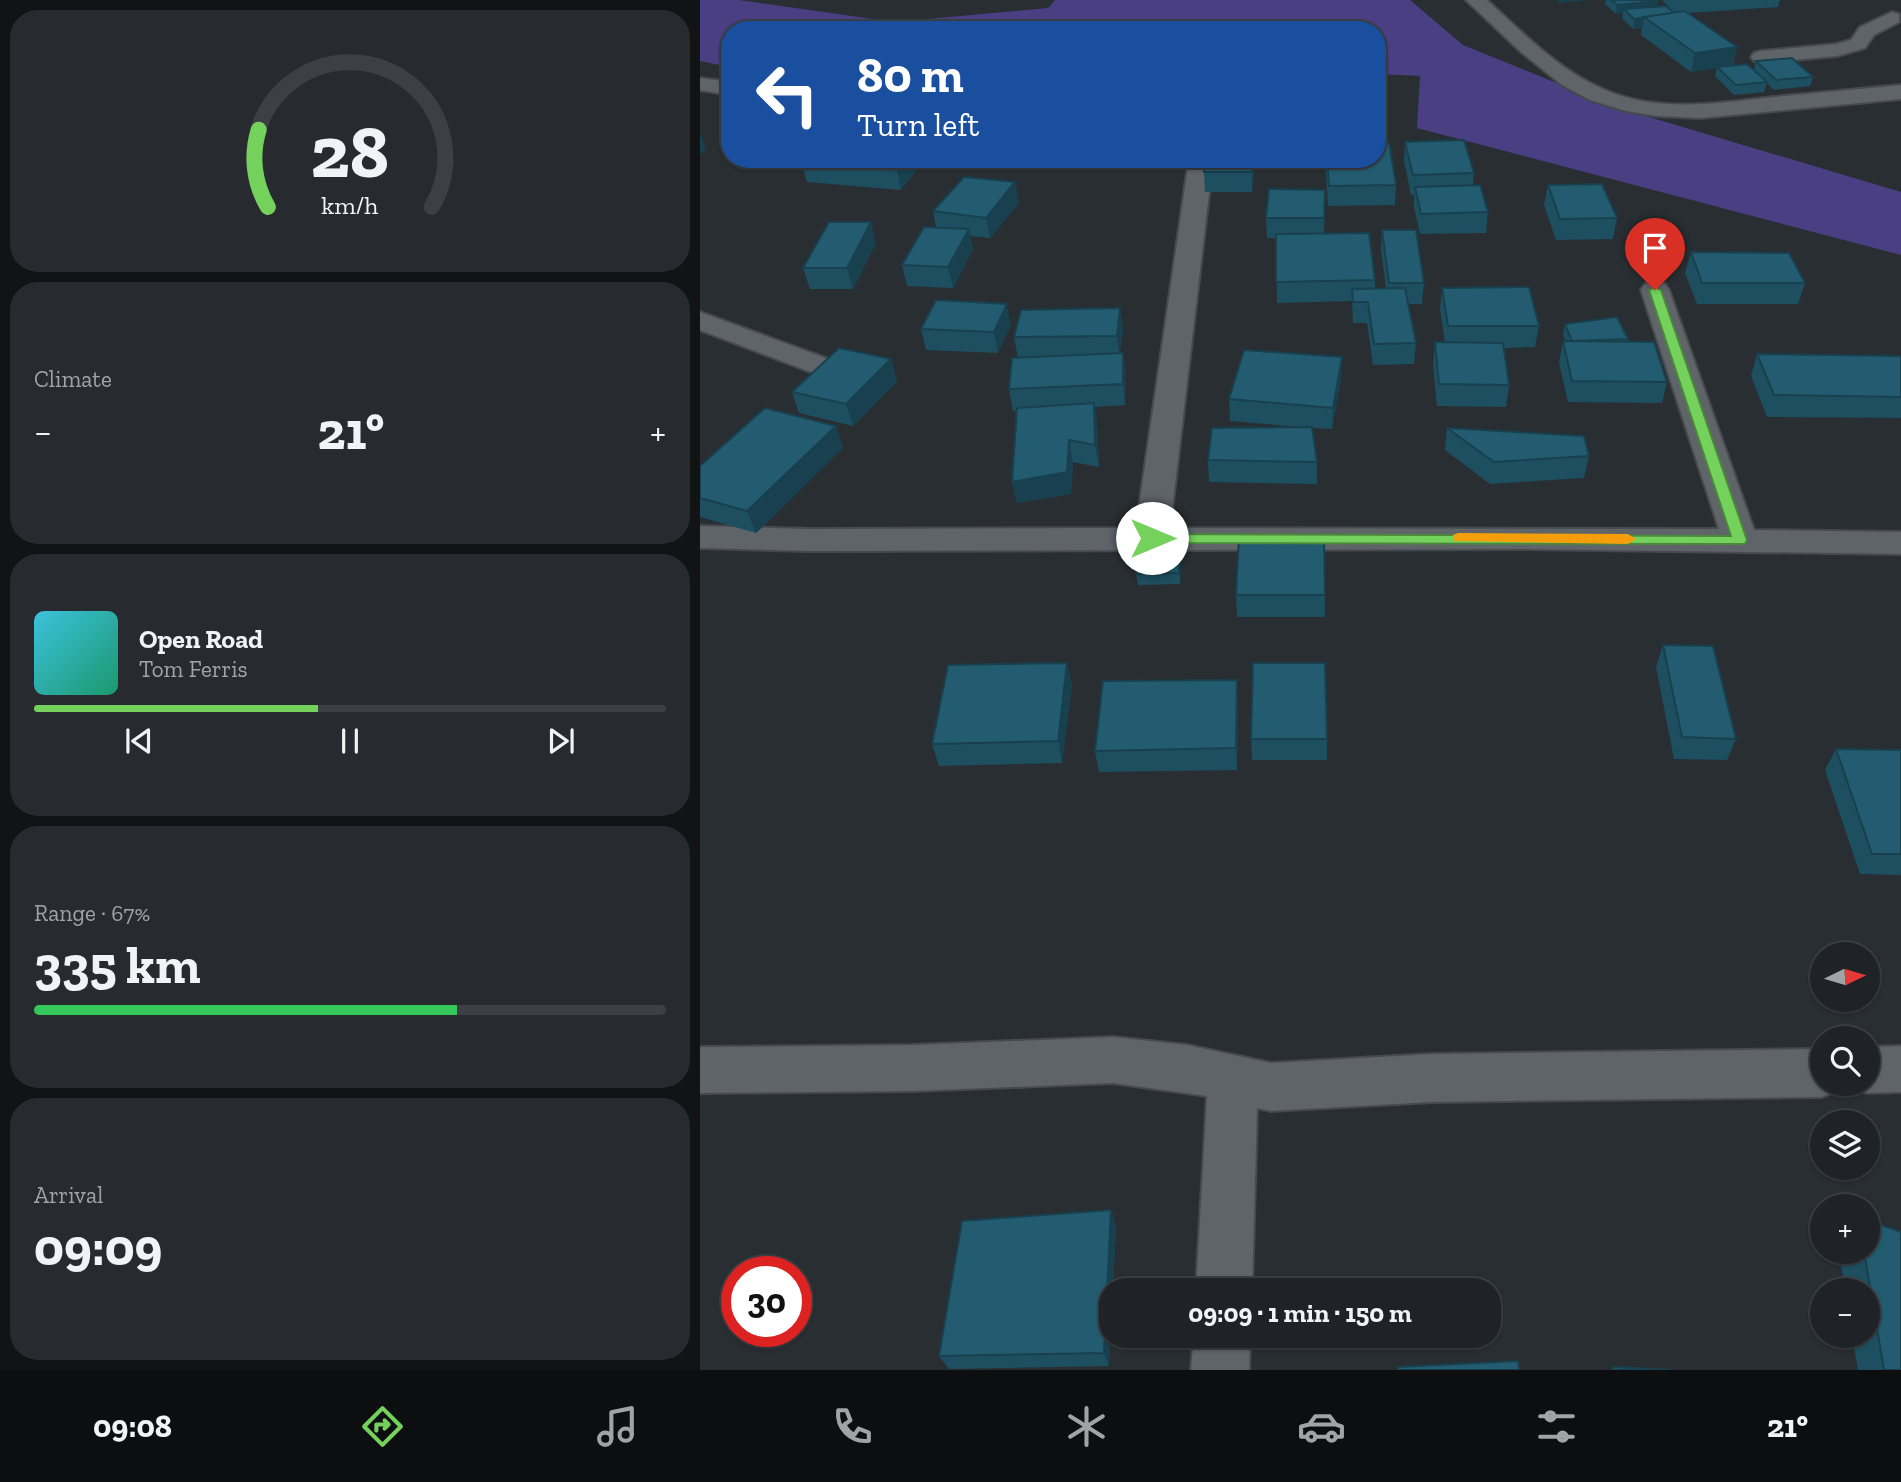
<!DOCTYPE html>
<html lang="en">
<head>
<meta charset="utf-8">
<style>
  :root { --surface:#1f2226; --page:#272a2e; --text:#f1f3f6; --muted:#a1a4a7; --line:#3c3f43; --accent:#74d25c }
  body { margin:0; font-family:"Zilla Slab",serif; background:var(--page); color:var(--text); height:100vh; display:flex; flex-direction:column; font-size:26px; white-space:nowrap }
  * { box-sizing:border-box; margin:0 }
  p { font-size:23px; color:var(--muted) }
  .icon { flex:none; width:38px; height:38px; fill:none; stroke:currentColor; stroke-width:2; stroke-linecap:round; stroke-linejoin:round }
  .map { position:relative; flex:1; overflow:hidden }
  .sheet { display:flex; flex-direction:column; gap:10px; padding:10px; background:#111315; width:700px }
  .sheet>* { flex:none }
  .guide { position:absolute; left:21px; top:21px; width:665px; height:147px; border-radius:28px; box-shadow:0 2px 5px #0004,0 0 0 2px var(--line); background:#1a4fa0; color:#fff; overflow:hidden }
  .needle { width:46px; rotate:85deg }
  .tools { position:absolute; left:1110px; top:942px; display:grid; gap:14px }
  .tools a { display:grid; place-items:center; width:70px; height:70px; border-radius:50%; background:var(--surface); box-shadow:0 2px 5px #0004,0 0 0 2px var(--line); font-size:35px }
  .speed { position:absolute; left:21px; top:1256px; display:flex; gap:14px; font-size:35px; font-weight:700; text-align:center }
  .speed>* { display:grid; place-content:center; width:91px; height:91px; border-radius:50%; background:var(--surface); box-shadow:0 2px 5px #0004,0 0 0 2px var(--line); line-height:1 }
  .speed .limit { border:10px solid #d22; background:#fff; color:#111 }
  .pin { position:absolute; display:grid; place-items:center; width:60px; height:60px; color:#fff; margin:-72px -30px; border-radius:50% 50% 50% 0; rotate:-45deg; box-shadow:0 0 7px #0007 }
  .pin .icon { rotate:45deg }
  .me { position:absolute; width:77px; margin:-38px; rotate:90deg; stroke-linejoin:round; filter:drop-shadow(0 0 5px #0008) }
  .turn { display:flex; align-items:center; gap:24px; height:147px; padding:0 21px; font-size:32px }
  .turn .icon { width:91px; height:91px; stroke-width:2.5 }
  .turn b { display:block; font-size:49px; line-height:60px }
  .big { font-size:52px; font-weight:800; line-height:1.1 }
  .sheet .tile { flex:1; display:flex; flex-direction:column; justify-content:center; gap:10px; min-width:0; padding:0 24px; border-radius:28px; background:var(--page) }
  .sheet .dial { align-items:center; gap:0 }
  .dial svg { height:182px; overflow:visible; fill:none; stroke:var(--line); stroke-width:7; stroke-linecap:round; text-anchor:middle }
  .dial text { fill:var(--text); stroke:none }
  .song { display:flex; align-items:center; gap:21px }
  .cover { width:84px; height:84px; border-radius:10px; background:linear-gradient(135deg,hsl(190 70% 55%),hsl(160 70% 35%)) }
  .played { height:7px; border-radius:4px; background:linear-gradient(90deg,var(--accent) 45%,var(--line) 45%) }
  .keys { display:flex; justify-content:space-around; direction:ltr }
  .heat { display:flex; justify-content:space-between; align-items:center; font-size:38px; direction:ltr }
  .charge { height:10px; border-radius:5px; background:linear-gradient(90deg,#34c759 67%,var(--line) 0) }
  .trip { position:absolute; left:399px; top:1278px; width:402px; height:70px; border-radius:28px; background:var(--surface); box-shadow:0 2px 5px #0004,0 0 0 2px var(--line); font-weight:800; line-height:70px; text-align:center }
  .tabs { display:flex; height:112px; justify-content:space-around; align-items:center; background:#0c0e0f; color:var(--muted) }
  .tabs .icon { width:49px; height:49px }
  .tabs .active { color:var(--accent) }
  .tabs b { font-size:32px; color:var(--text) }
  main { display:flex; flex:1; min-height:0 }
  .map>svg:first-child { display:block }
</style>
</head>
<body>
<main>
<section class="sheet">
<div class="tile dial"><svg viewBox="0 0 100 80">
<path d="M14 69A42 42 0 1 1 86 69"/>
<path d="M14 69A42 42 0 0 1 10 35" stroke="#74d25c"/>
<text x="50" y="56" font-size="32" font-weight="700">28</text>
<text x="50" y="72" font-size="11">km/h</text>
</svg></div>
<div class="tile"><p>Climate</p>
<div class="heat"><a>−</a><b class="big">21°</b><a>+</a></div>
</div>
<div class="tile">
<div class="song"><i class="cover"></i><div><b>Open Road</b><p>Tom Ferris</p></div></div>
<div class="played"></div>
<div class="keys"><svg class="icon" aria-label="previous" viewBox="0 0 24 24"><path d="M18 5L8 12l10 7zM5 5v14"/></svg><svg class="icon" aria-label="pause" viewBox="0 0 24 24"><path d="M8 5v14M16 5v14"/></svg><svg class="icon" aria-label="next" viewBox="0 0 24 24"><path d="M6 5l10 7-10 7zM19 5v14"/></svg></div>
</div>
<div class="tile"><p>Range · 67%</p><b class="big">335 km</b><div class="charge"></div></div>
<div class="tile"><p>Arrival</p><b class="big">09:09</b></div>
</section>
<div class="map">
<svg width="1201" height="1370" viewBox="0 0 1201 1370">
  <rect width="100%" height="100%" fill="#292e32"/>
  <polygon fill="#4a3f82" points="0,0 39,0 194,22 348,8 355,0 710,0 763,45 919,108 1201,192 1201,255 717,128 720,76 677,74 677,30 30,30 30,67 0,61"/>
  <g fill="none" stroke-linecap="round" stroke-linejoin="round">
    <g stroke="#464a4e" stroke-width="4">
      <g id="minor">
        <path d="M766 0H787C823 33 859 71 905 90 958 113 1018 103 1074 97 1116 93 1159 89 1201 85V99L1001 118 957 116 926 111 890 100 862 85 821 52Z"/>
        <polygon points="1192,12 1199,14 1199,22 1174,35 1165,48 1137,56 1061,63 1054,61 1051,57 1054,53 1061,51 1136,44 1151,40 1160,27"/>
        <polygon points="0,78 30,82 30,95 0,90"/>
        <polygon points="489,159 513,159 470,528 1019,529 941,290 945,284 955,282 965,284 969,290 1054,530 1201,532 1201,554 824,549 111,551 0,548 0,526 111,529 436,528"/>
        <polygon points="0,312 128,359 133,365 128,371 118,374 108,371 0,330"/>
        <polygon points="413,1037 487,1045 571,1063 732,1054 1122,1049 1122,1083 1142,1083 1139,1090 1122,1097 732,1102 571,1111 557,1108 552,1290 496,1290 507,1096 413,1083 213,1091 0,1093 0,1047 213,1045"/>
        <polygon points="1201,1046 1201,1092 1167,1093 1150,1087 1148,1083 1167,1083 1167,1047"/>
        <polygon points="494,1335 550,1335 549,1370 491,1370"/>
      </g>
    </g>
    <use href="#minor" fill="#5f6469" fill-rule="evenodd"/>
  </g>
  <g fill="#1e4f60">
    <polygon points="906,0 956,0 958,1 956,6 974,13 963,1 963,0 1080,0 1078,7 987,13 1037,47 1033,65 1054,70 1056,61 1113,77 1110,86 1074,90 1067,83 1064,92 1034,95 1015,76 1017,68 991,72 941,35 942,28 933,29 922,18 923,13 916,14 905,4"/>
    <polygon points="677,108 681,120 680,139 677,139"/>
    <polygon points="705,142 774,173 773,185 788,212 786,233 720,234 714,207 714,195 711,195 704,161"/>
    <polygon points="555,159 552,192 505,192 504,172"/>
    <polygon points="625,159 677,159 696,185 695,205 628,206"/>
    <polygon points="101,162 217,170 201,190 107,182"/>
    <polygon points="315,182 319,203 290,238 270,236 273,249 253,288 207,286 202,265 236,227 233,211"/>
    <polygon points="848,185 917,218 913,239 856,240 844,205"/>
    <polygon points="625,190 624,234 675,280 675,288 686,288 681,250 682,230 724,283 722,304 708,304 716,343 714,364 673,365 667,323 653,323 652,301 577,303 576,238 567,238 566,218"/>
    <polygon points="176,243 153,289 110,289 103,268"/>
    <polygon points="991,252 1105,283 1098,304 997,304 985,273"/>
    <polygon points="742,288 839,326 835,347 804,348 809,385 806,407 737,406 733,364 735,342 745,342 740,309"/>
    <polygon points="420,308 423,330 420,353 423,353 426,374 425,405 395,407 397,425 399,467 373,462 371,494 317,503 312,482 316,411 313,411 309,389 318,358 314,337"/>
    <polygon points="865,324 928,339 928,342 967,382 962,403 868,402 859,363 863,341 866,341 863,335"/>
    <polygon points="311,325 298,353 226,350 221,329"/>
    <polygon points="1057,354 1201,356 1201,418 1067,417 1051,376"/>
    <polygon points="191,359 197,381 153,426 99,413 92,392"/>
    <polygon points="641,379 632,429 612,428 617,462 617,484 509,482 508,460 601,427 530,421 529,399"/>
    <polygon points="136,426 143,448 56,533 0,517 0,466"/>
    <polygon points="747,428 889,456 884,478 790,484 745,450"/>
    <polygon points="481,558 480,584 438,585 436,574"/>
    <polygon points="536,595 625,595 625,617 537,617"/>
    <polygon points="963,645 1036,739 1027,760 974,759 956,667"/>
    <polygon points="367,663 372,685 362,763 239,766 232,744"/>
    <polygon points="537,680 538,701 537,770 399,772 395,751"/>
    <polygon points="551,739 627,739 627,760 552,760"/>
    <polygon points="1136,749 1201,750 1201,875 1160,874 1125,770"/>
    <polygon points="411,1210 416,1226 409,1366 249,1369 239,1356"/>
    <polygon points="1139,1251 1167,1251 1201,1370 1158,1370 1152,1335 1167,1335 1167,1290 1145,1290"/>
  </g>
  <g fill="#18404e">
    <polygon points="858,0 891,0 857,3"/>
    <polygon points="958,1 956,10 924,9 923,13 916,14 917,5"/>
    <polygon points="934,19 944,19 942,28 933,29"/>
    <polygon points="1037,47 1032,66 991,72 995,53"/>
    <polygon points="0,132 6,150 0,155"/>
    <polygon points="205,159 214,159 217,170 201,190 197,170"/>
    <polygon points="553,159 555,159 555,161 552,192 552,172"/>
    <polygon points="315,182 319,203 290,238 286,218"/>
    <polygon points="171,222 176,243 153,289 147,268"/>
    <polygon points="269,229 273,249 253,288 248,267"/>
    <polygon points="307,304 311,325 298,353 294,332"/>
    <polygon points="420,308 423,330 419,357 417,336"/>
    <polygon points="423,353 426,374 425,405 423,384"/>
    <polygon points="642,357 641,379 632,429 633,408"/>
    <polygon points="191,359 197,381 153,426 146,404"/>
    <polygon points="394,403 397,425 399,467 395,445"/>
    <polygon points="136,426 143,448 56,533 47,511"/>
    <polygon points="369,440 373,462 371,494 317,503 312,482"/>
    <polygon points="480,547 481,558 480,584 479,573"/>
    <polygon points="367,663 372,685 362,763 358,741"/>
    <polygon points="537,680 538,701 537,770 536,748"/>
    <polygon points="411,1210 416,1226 413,1290 411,1290 411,1325 409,1366 404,1353"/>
  </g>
  <g fill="#235c70" stroke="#18404e" stroke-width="2">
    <polygon points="912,0 956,0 958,1 917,5"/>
    <polygon points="966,6 974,13 934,19 924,9"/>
    <polygon points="985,11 1037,47 995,53 944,17"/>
    <polygon points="1092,58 1113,77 1076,80 1056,61"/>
    <polygon points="1047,64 1067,82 1036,85 1017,67"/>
    <polygon points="677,108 681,120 677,120"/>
    <polygon points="764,140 774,173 713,175 705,142"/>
    <polygon points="677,142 689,142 696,185 629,186 627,159 677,159"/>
    <polygon points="103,159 205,159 197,170 101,162"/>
    <polygon points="506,159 553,159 552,172 504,172"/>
    <polygon points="264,177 315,182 286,218 233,211"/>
    <polygon points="902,184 917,218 860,219 848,185"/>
    <polygon points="780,185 788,212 721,214 715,187"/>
    <polygon points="569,189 625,190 624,218 566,218"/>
    <polygon points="129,222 171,222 147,268 103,268"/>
    <polygon points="224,227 269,229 248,267 202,265"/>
    <polygon points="682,230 716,230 724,283 689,283"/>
    <polygon points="669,233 675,280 576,282 576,234"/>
    <polygon points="991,252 1089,253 1105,283 1002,283"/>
    <polygon points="829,287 839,326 748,326 742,288"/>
    <polygon points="705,288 716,343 674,344 668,302 653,302 652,289"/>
    <polygon points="236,300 307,304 294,332 221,329"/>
    <polygon points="420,308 417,336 314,337 321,310"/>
    <polygon points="917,317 928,339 872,341 865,324"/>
    <polygon points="863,341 954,342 967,382 872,381"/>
    <polygon points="735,342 803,343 809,385 739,384"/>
    <polygon points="139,348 191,359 146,404 92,392"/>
    <polygon points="544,350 642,357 633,408 529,399"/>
    <polygon points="423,353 423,384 309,389 312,358"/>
    <polygon points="1057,354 1201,356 1201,397 1074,395"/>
    <polygon points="394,403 395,445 369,440 367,472 312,482 317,408"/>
    <polygon points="65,408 136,426 47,511 0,498 0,466"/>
    <polygon points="612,427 617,462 508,460 512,428"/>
    <polygon points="747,428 884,436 889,456 794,462"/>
    <polygon points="539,538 624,538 625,595 536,595"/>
    <polygon points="439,547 480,547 479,573 436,574"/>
    <polygon points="963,645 1013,646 1036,739 982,737"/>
    <polygon points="367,663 358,741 232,744 248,665"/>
    <polygon points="553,663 625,663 627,739 551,739"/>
    <polygon points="537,680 536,748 395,751 403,681"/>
    <polygon points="1136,749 1201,750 1201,854 1172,854"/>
    <polygon points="411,1210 404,1353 239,1356 262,1221"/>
    <polygon points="1167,1220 1201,1232 1201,1370 1184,1370 1164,1251 1167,1251"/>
    <polygon points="818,1361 819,1370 698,1370 698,1367"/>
    <polygon points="913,1367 971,1370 913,1370"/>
  </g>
  <polygon fill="#74d25c" stroke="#4b883c" stroke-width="2" points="955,287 961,290 1047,540 1045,544 452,543 445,538 452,534 1031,536 949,290"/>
  <polygon fill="#f59e0b" points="758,533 928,534 936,539 928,544 753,541 753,535"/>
</svg>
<div class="tools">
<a><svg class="needle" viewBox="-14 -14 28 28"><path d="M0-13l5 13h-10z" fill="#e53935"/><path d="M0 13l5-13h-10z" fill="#a1a4a7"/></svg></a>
<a><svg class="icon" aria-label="search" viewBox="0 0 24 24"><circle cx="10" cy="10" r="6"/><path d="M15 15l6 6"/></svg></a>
<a><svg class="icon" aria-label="layers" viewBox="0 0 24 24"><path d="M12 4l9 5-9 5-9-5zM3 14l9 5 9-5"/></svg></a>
<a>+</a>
<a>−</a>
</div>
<div class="speed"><div class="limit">30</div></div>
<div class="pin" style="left:955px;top:290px;background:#d93025"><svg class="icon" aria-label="arrive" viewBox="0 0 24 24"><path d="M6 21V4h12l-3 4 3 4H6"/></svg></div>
<svg class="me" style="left:452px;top:538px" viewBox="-20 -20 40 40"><circle r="19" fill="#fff"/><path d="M0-13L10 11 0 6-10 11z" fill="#74d25c"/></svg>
<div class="trip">09:09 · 1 min · 150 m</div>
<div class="guide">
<div class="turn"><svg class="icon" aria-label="left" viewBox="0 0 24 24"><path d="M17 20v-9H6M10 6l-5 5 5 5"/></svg><div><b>80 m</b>Turn left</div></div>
</div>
</div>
</main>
<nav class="tabs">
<b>09:08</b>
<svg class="icon active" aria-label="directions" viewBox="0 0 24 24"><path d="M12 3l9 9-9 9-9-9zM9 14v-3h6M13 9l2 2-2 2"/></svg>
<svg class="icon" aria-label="music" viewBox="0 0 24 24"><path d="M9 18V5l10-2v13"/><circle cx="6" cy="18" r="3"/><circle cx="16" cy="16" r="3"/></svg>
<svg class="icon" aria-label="phone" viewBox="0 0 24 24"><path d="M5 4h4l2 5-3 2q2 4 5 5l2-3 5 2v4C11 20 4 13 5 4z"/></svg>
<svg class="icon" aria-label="climate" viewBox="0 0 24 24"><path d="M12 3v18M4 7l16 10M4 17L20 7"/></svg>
<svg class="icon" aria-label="car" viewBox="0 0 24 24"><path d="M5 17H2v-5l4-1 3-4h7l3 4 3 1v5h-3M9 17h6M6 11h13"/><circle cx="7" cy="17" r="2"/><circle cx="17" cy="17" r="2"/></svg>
<svg class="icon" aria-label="filters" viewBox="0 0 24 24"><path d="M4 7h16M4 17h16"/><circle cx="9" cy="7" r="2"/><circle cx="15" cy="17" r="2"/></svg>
<b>21°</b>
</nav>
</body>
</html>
